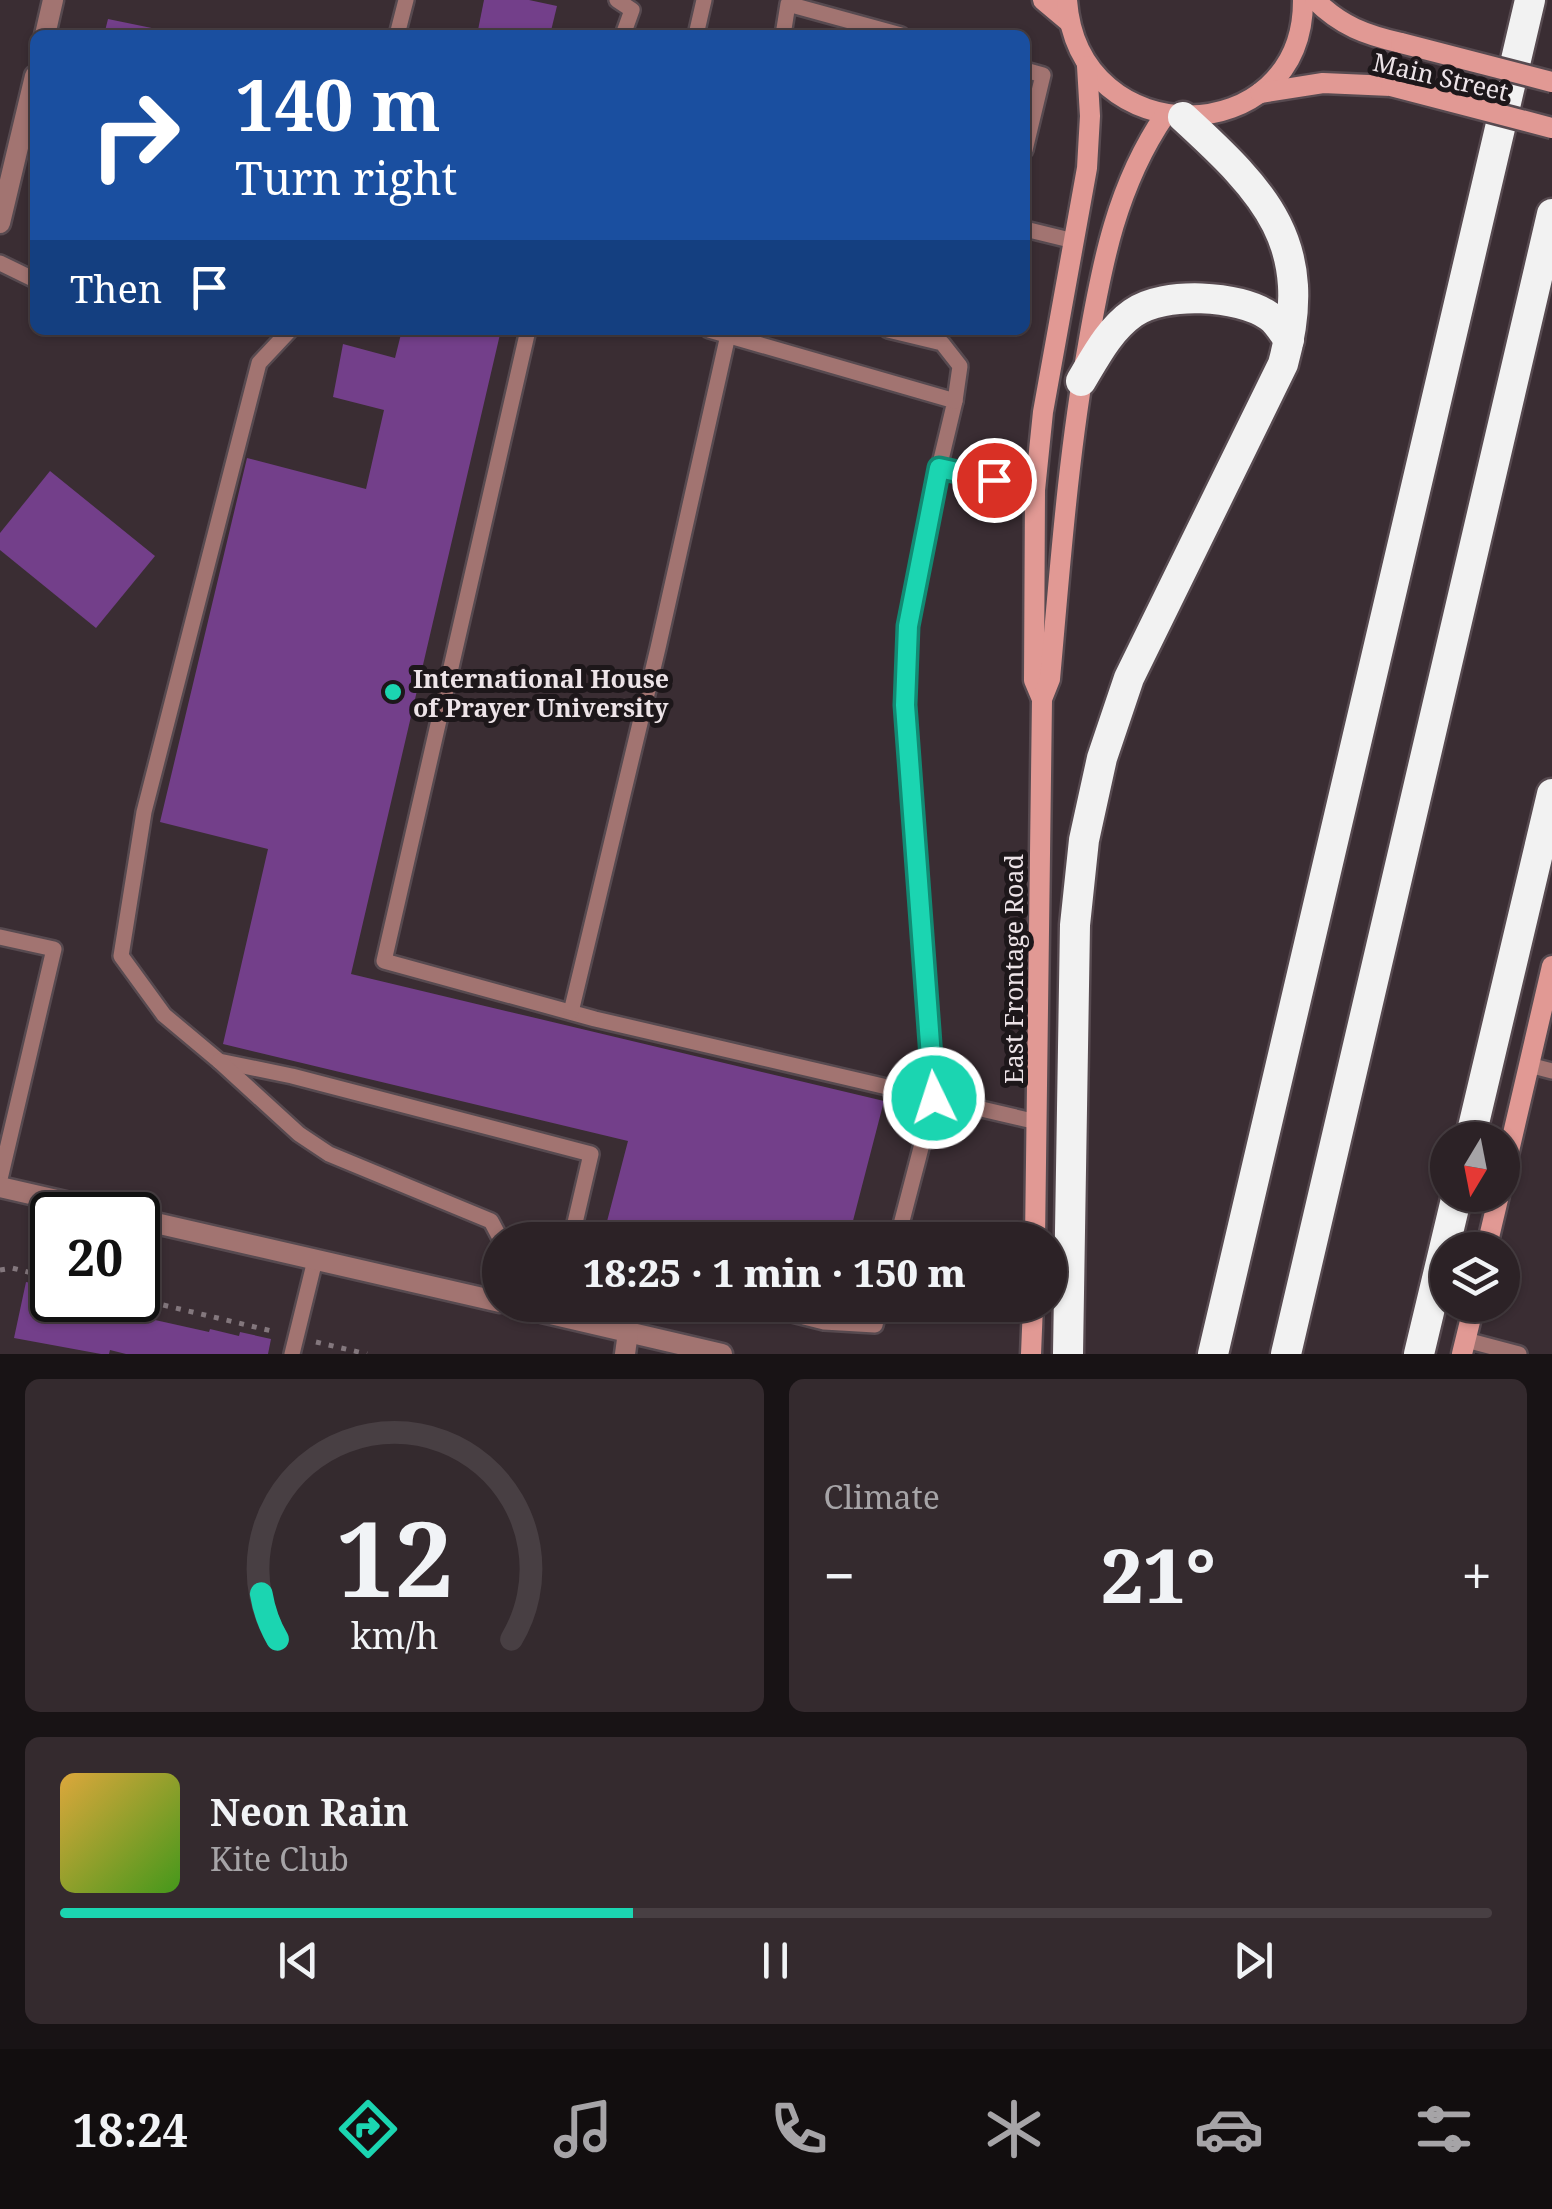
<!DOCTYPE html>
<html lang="en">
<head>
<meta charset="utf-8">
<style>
  :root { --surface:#2c2226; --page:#342a2e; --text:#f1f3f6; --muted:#a6a4a7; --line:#483f43; --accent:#1bd5b1 }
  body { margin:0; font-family:"Noto Serif",serif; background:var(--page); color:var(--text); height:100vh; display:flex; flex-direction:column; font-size:38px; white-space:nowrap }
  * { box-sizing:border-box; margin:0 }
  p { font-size:32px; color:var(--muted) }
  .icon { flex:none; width:55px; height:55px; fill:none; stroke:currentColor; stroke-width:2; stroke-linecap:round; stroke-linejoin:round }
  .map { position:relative; height:1354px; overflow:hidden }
  .panel { display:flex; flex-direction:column; gap:25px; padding:25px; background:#181315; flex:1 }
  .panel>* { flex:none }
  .banner { position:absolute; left:30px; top:30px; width:1000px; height:305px; border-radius:15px; box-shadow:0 2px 8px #0004,0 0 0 2px var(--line); background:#1a4fa0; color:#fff; overflow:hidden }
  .needle { width:65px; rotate:190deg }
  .buttons { position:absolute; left:1430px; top:1122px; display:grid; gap:20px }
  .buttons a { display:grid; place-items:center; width:90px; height:90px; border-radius:50%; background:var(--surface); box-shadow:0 2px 8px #0004,0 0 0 2px var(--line); font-size:50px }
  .speed { position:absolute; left:30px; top:1192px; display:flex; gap:20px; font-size:50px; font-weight:700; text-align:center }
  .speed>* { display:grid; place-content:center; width:130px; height:130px; border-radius:50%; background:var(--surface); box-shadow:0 2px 8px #0004,0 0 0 2px var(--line); line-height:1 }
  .speed .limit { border:5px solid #111; border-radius:15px; background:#fff; color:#111 }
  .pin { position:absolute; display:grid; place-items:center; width:85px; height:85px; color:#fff; margin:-42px; border:5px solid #fff; border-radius:50%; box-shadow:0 2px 10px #0007 }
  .me { position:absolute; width:110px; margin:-55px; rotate:356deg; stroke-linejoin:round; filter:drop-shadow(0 0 8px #0008) }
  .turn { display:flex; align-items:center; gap:35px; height:210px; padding:0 40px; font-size:45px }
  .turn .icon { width:130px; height:130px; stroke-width:2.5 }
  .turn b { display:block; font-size:70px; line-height:85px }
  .then { display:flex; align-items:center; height:95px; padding:0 40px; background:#0003; gap:20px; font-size:38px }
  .big { font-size:75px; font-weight:800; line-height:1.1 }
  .panel .widget { flex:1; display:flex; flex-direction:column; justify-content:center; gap:15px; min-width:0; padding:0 35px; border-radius:15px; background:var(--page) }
  .panel .dial { align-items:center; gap:0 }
  .dial svg { height:260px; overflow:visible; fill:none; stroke:var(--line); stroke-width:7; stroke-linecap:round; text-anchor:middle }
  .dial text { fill:var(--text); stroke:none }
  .song { display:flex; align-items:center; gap:30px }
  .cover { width:120px; height:120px; border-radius:15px; background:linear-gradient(135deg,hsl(40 70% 55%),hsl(100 70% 35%)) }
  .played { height:10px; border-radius:5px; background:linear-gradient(90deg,var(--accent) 40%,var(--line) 40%) }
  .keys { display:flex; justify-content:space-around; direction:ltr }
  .heat { display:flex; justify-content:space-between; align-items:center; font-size:55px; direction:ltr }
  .panel .tiles { flex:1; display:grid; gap:25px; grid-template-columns:1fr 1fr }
  .widget:last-child { grid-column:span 2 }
  .trip { position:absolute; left:482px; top:1222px; width:585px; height:100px; border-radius:50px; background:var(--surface); box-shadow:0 2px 8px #0004,0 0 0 2px var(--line); font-weight:800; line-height:100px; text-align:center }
  .tab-bar { display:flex; height:160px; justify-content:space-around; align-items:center; background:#120e0f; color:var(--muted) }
  .tab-bar .icon { width:70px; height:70px }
  .tab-bar .current { color:var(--accent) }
  .tab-bar b { font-size:45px; color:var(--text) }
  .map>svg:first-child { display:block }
</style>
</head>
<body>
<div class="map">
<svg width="1552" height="1354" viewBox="0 0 1552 1354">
  <rect width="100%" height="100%" fill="#3a2d33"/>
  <g fill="#733f8a">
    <polygon points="484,0 529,0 557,6 550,35 477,35"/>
    <polygon points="108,19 176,33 176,35 104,35"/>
    <polygon points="402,330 501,330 351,974 884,1101 848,1240 577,1240 581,1223 605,1229 628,1141 223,1044 268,849 160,822 247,458 366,489 384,410 333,397 343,344 395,358"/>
    <polygon points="50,471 155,556 96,628 0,550 0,533"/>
    <polygon points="26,1282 52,1287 52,1300 111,1300 121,1302 119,1310 147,1311 146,1318 209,1332 210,1329 239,1336 240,1332 271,1339 268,1354 126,1354 110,1350 109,1354 101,1354 14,1338"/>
  </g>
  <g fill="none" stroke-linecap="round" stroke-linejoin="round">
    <g stroke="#574a50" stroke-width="20">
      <g id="lane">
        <polyline points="617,0 632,10 623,35"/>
        <polyline points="397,35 406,0"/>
        <polyline points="696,35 704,0"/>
        <polyline points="783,35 788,4 901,35"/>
        <polyline points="1025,70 1043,75 1025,150"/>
        <polyline points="1025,229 1074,241"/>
        <polyline points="0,263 35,280"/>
        <polyline points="290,330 259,363 144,812 121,956 164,1015 219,1061 292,1076 591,1154 571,1240"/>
        <polyline points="528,330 384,961 595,1019 1037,1122"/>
        <polyline points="709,330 955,401 939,468 1035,490"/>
        <polyline points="888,330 942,343 960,366 955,401"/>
        <polyline points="0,937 54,949 0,1179"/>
        <polyline points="571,1012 658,648 728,335"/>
        <polyline points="219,1061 299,1134 329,1154 491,1221 501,1240"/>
        <polyline points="1529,1065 1552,1071"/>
        <polyline points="897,1240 934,1098 905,705 909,626 939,468"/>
        <polyline points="490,1300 500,1246"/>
        <polyline points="756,1305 824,1322 875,1325 880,1305"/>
        <polyline points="1466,1340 1519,1354"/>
        <polyline points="292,1354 315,1260"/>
      </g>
    </g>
    <g stroke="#574a50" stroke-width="25">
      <g id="street">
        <polyline points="45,35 53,0"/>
        <polyline points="0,223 35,76"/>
        <polyline points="0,1187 122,1215"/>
        <polyline points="138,1219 500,1302"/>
        <polyline points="512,1305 722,1354"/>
        <polyline points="625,1354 628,1332"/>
      </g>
    </g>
    <g stroke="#574a50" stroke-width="25">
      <g id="secondary">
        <polyline points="1043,0 1068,21"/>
        <path d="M1067 0C1078 156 1304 152 1303 0"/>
        <path d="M1315 0C1341 26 1366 35 1401 43"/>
        <polyline points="1260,93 1323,83 1391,86"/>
        <polyline points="1042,699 1034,680 1035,490 1043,412 1087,168 1090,116 1087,66"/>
        <polyline points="1502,1181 1552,966"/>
        <path d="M1035 1240 1042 699 1050 679C1060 568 1068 455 1088 345 1102 263 1117 185 1165 115"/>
        <polyline points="1486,1250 1499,1195"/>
        <polyline points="1031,1354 1033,1305"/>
        <polyline points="1462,1354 1474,1305"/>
      </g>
    </g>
    <g stroke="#574a50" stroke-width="35">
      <g id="highway">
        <path d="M1081 381C1096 356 1109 330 1133 313 1164 291 1239 295 1269 316 1277 321 1283 332 1289 340"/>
        <polyline points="1470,1140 1552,794"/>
        <path d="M1068 1354 1075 925 1084 840 1102 758 1129 678 1283 364C1316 244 1266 193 1183 117"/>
        <polyline points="1213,1354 1530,0"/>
        <polyline points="1286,1354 1552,214"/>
        <polyline points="1419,1354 1457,1195"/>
      </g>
    </g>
    <g stroke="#83777d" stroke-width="5" stroke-dasharray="5 8" stroke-linecap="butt">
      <polyline points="0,1270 12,1268 52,1278"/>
      <polyline points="138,1299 276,1332"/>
      <polyline points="316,1342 367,1354"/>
    </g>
    <use href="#lane" stroke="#a27471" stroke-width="15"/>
    <use href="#street" stroke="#a27471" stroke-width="20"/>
    <use href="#secondary" stroke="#e19994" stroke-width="20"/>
    <use href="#highway" stroke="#f2f2f2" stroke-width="30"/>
    <g stroke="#574a50" stroke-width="25" stroke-linecap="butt">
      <g id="secondary-bridge">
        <polyline points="1401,43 1552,82"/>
        <polyline points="1391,86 1552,128"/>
      </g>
    </g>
    <use href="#secondary-bridge" stroke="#e19994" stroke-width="20"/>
  </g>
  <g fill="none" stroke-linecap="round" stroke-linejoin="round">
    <g stroke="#128a73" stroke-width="25">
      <polyline id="route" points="934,1098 905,705 908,626 939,468 994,480"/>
    </g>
    <use href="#route" stroke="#1bd5b1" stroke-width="18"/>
  </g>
  <circle fill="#1bd5b1" stroke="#1d171a" stroke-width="4" cx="393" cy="692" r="10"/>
  <g text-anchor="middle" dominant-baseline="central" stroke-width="10" stroke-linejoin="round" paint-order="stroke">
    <g font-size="25" fill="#ede4e8" stroke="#1d171a">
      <text transform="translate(1441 76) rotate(13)">Main Street</text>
      <text transform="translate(1013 969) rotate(-90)">East Frontage Road</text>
    </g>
    <g font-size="25" font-weight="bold" fill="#ede4e8" stroke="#1d171a" text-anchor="start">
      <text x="413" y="678">International House<tspan x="413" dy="29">of Prayer University</tspan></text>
    </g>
  </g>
</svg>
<div class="buttons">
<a><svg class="needle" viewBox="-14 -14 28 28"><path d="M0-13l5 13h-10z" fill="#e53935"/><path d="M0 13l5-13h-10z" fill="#a6a4a7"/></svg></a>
<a><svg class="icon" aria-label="layers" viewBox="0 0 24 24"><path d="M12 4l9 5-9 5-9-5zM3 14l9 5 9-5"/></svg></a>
</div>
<div class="speed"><div class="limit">20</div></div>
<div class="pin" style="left:994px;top:480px;background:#d93025"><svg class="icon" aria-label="arrive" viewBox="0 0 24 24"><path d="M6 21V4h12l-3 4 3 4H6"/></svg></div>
<svg class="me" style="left:934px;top:1098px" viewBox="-20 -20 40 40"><circle r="17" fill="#1bd5b1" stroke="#fff" stroke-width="3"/><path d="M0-11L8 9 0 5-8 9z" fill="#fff"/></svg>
<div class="trip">18:25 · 1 min · 150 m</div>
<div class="banner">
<div class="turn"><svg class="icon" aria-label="right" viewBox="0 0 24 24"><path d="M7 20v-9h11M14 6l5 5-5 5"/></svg><div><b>140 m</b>Turn right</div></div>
<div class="then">Then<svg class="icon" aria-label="arrive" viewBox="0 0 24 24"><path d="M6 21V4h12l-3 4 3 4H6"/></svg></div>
</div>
</div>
<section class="panel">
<div class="tiles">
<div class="widget dial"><svg viewBox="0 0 100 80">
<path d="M14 69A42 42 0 1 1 86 69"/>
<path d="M14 69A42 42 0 0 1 9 55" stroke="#1bd5b1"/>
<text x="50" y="56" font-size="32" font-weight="700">12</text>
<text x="50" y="72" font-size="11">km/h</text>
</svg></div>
<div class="widget"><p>Climate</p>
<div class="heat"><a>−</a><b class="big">21°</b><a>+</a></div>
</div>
<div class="widget">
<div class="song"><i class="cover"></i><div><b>Neon Rain</b><p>Kite Club</p></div></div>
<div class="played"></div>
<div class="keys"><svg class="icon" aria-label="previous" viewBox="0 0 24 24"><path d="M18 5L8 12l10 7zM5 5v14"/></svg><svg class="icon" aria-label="pause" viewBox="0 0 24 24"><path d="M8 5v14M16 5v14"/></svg><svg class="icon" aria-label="next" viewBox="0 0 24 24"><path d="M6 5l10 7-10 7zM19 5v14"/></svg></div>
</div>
</div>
</section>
<nav class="tab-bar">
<b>18:24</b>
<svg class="icon current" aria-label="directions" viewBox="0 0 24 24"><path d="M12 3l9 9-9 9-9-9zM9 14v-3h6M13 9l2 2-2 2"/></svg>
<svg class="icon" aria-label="music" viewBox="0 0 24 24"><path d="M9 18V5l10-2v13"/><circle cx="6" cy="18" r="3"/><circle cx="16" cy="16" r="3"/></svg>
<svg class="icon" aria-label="phone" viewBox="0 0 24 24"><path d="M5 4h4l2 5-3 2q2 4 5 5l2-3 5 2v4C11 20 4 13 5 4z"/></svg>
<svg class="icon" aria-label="climate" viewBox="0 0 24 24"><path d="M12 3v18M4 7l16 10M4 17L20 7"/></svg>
<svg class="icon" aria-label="car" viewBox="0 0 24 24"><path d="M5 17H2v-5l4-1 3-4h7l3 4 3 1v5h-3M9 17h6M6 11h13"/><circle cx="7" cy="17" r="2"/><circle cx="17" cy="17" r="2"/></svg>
<svg class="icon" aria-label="filters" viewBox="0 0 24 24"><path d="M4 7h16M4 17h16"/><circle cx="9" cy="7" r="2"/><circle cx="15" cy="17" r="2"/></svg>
</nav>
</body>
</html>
